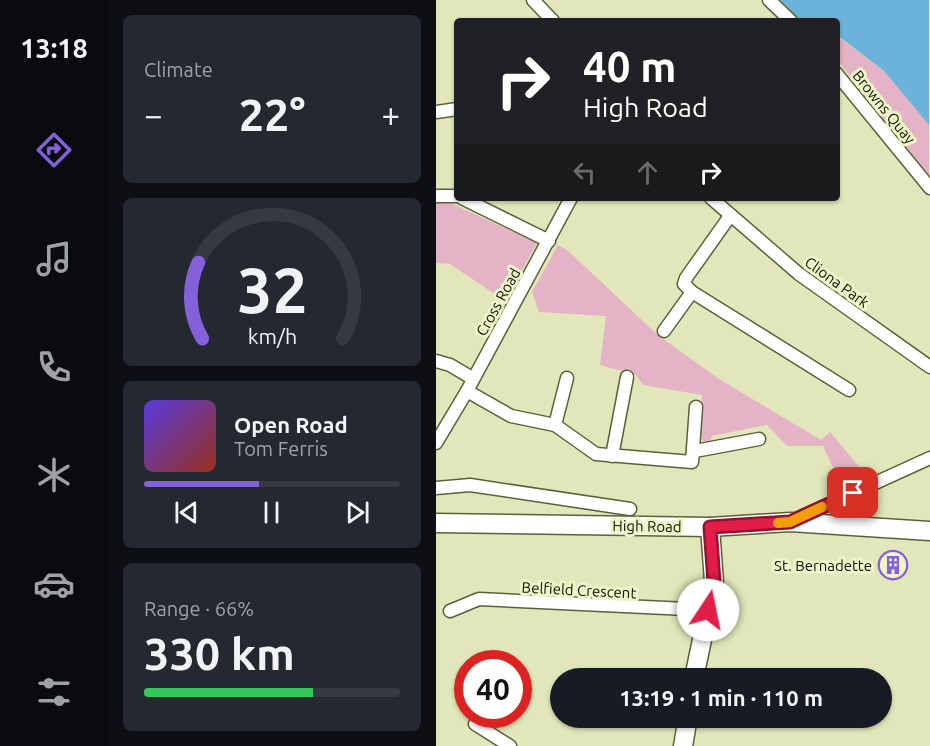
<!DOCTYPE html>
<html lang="en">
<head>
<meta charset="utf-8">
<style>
  :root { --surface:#171b24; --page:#242831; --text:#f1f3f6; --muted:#9ea1a6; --line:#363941; --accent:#8460da }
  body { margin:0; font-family:Ubuntu,sans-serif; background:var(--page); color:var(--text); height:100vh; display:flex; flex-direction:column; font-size:22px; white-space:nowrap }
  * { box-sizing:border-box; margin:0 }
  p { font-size:20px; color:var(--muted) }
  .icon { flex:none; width:33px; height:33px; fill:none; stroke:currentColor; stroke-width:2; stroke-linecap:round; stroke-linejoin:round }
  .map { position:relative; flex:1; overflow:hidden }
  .drawer { display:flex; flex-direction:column; gap:15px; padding:15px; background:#0d0f14; width:328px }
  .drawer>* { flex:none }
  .top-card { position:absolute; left:18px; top:18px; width:386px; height:183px; border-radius:6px; box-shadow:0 2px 4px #0004; background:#202124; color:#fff; overflow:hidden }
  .speed { position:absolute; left:18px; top:650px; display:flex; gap:12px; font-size:30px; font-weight:700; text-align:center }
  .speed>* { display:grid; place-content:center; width:78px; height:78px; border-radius:50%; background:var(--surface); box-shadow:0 2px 4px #0004; line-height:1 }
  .speed .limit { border:9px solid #d22; background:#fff; color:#111 }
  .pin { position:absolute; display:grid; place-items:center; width:51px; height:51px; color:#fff; margin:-26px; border-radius:12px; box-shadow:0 3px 9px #0006 }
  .me { position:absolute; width:66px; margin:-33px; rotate:11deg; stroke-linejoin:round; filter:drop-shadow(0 0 4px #0008) }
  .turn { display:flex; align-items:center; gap:21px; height:126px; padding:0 30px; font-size:27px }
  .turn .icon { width:78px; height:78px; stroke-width:2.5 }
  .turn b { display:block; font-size:42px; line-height:51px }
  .lanes { display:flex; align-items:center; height:57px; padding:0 30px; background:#0003; justify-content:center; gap:30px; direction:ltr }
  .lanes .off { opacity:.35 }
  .big { font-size:45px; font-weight:700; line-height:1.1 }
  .drawer .widget { flex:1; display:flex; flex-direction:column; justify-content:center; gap:9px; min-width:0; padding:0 21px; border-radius:9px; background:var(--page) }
  .drawer .dial { align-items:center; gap:0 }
  .dial svg { height:156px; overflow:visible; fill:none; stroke:var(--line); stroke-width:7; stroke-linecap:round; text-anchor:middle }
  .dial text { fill:var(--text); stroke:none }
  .song { display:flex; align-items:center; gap:18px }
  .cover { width:72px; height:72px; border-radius:9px; background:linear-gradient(135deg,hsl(250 70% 55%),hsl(10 70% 35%)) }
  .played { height:6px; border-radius:3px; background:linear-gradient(90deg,var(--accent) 45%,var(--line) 45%) }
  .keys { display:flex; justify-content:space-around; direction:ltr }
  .heat { display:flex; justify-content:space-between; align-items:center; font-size:33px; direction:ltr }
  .charge { height:9px; border-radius:4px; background:linear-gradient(90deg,#34c759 66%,var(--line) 0) }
  .trip { position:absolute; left:114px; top:668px; width:342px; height:60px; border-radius:30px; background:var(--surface); box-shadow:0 2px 4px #0004; font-weight:700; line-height:60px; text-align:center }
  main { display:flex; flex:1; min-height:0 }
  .tab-bar { display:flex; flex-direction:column; width:108px; justify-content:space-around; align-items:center; background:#090b0e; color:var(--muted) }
  .tab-bar .icon { width:42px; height:42px }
  .tab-bar .active { color:var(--accent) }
  .tab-bar b { font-size:27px; color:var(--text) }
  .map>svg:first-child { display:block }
</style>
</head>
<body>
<main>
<nav class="tab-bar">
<b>13:18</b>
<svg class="icon active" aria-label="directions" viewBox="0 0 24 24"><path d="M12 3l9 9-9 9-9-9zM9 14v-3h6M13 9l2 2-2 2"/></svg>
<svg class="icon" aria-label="music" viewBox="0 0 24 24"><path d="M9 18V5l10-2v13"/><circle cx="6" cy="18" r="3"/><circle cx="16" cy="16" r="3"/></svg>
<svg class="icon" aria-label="phone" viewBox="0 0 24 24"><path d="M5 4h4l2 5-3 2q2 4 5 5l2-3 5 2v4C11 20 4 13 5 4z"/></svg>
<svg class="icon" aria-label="climate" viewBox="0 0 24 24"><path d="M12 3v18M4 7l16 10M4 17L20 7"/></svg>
<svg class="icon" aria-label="car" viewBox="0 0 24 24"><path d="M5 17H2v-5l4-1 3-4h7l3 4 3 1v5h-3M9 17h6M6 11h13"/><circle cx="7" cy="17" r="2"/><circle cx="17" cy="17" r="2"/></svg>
<svg class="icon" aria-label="filters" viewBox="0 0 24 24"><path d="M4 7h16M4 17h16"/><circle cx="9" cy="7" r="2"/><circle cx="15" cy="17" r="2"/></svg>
</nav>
<section class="drawer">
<div class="widget"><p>Climate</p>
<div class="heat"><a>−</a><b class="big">22°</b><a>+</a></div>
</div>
<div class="widget dial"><svg viewBox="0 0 100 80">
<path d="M14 69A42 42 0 1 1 86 69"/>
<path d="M14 69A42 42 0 0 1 12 30" stroke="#8460da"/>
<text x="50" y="56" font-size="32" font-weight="700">32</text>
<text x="50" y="72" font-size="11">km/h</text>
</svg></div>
<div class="widget">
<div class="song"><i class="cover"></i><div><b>Open Road</b><p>Tom Ferris</p></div></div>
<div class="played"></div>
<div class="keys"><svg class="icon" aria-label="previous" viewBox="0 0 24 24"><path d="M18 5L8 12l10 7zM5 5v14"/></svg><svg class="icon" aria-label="pause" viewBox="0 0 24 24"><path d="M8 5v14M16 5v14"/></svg><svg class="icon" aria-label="next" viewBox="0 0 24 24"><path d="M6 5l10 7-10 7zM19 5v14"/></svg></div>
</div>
<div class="widget"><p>Range · 66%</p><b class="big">330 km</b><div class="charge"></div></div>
</section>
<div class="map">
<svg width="494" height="746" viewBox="0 0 494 746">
  <rect width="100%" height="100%" fill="#e1e7ba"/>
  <g fill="#e4b4c6">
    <polygon points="400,35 448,71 493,125 493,181 401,59"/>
    <polygon points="8,200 101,243 69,301 14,264 0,263 0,202"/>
    <polygon points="122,245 131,250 223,336 283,379 385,440 394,432 426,470 403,481 387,446 351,446 331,425 276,436 273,443 262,438 266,395 207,385 200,375 164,365 170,316 103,312 96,292"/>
  </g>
  <polygon fill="#6cb3db" points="344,0 493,0 493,125 448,71 401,35 400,21 365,21"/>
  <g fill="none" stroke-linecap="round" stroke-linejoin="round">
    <g stroke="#5c6038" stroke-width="15">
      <g id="street">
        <polyline points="97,0 117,21"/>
        <polyline points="333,0 355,21"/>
        <polyline points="400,73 494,188"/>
        <polyline points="0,112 21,109"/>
        <polyline points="0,196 21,196"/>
        <polyline points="26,198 113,241"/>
        <polyline points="275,198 363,274 494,367"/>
        <polyline points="256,292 413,390"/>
        <polyline points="228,331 256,292 248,284 250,278 294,216"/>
        <polyline points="0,361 14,365 36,378"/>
        <polyline points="31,391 75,416 119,425 160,454 256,462 260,407"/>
        <polyline points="119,425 131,378"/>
        <polyline points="0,443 31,391 135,198"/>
        <polyline points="259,451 323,439"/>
        <polyline points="176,456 191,377"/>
        <polyline points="0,488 34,485 194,509"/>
        <polyline points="358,520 494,458"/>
        <polyline points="14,611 43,599 272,610"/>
        <polyline points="39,724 74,746"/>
      </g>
    </g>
    <g stroke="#5c6038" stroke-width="21">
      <g id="secondary">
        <polyline points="0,523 274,527 354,522 494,531"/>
        <polyline points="258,678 278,582 274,527"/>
        <polyline points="247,746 252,717"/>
      </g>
    </g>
    <use href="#street" stroke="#fff" stroke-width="12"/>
    <use href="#secondary" stroke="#fff" stroke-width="18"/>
  </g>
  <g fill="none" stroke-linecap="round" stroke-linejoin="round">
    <g stroke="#92132f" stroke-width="15">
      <polyline id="route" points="272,610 278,582 274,527 354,522 417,493"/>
    </g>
    <use href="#route" stroke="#e11d48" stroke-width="10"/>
    <polyline stroke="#f59e0b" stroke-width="10" points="342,523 354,522 386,507"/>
  </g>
  <defs>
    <g id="building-ring" transform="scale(1.5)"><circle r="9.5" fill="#eef4c7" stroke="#8460da" stroke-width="1.5"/><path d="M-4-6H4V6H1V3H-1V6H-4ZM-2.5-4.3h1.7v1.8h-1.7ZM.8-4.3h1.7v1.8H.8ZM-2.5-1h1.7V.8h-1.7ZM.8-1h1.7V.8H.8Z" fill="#8460da"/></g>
  </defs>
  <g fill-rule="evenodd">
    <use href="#building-ring" x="457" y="565"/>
  </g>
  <g text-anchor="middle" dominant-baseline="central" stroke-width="6" stroke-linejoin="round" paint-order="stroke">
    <g font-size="15" fill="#101203" stroke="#eef4c7">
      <text transform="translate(448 107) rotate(51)">Browns Quay</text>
      <text transform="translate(401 282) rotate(36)">Cliona Park</text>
      <text transform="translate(62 302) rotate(-61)">Cross Road</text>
      <text transform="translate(211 526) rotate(1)">High Road</text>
      <text transform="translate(143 590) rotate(3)">Belfield Crescent</text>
    </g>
    <g font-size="15" fill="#101203" stroke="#eef4c7" text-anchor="end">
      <text x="436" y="565">St. Bernadette</text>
    </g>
  </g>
</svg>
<div class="speed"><div class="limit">40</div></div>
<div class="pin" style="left:417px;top:493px;background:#d93025"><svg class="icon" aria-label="arrive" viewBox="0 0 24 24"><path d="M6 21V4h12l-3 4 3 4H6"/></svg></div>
<svg class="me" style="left:272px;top:610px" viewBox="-20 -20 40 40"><circle r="19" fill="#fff"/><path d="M0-13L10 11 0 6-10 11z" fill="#e11d48"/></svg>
<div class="trip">13:19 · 1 min · 110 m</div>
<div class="top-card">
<div class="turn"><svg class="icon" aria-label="right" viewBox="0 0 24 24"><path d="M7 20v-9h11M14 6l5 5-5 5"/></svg><div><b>40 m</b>High Road</div></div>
<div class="lanes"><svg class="icon off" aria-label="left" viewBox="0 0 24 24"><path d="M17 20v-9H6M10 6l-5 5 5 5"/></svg><svg class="icon off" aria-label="ahead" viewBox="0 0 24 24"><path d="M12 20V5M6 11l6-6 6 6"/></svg><svg class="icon" aria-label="right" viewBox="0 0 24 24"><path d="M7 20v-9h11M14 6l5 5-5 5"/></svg></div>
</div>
</div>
</main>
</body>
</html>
